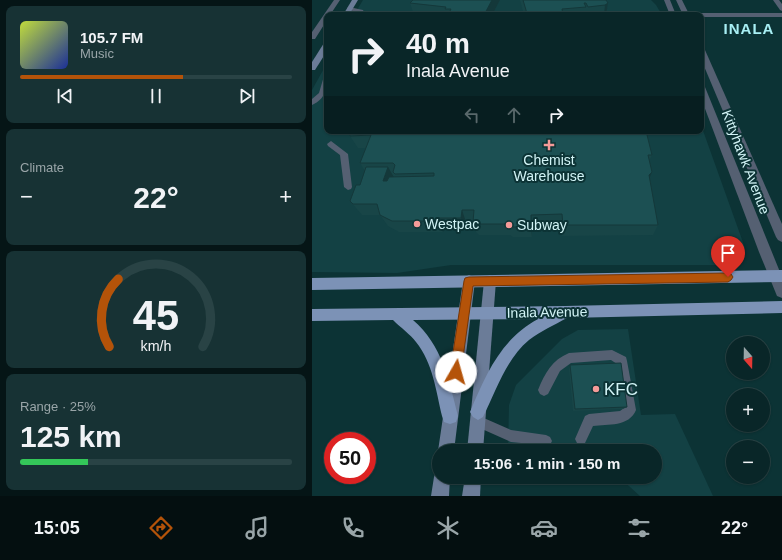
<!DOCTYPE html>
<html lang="en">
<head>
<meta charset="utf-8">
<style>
  :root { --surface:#092628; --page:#173234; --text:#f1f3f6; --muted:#99a5a8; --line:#294345; --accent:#b45309 }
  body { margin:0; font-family:Arial,sans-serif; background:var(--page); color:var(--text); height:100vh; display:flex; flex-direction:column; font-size:15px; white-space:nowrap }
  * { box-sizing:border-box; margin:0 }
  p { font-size:13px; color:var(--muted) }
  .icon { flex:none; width:22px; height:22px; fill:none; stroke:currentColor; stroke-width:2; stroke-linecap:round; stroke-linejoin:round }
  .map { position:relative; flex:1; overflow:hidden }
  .details { display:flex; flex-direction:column; gap:6px; padding:6px; background:#051516; width:312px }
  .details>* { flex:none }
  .banner { position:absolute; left:12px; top:12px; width:380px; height:122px; border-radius:8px; box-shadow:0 1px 3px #0004,0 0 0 1px var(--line); background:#092628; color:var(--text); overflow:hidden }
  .needle { width:26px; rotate:160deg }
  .buttons { position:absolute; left:414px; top:336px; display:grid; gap:8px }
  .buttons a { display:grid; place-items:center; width:44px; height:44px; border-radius:50%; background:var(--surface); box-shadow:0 1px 3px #0004,0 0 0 1px var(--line); font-size:20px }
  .speed { position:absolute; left:12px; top:432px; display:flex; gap:8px; font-size:20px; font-weight:700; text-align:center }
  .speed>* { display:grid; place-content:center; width:52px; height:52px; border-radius:50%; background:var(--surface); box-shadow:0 1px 3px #0004,0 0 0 1px var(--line); line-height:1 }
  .speed .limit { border:6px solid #d22; background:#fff; color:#111 }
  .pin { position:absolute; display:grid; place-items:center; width:34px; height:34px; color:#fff; margin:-41px -17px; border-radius:50% 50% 50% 0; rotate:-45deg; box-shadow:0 0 4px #0007 }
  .pin .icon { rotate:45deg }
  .me { position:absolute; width:44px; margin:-22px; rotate:7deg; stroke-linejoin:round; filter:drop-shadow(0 0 3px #0008) }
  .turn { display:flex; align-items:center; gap:14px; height:84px; padding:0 16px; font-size:18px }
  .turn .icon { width:52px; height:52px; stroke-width:2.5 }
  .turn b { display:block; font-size:28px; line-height:34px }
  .lanes { display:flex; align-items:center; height:38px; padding:0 16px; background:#0003; justify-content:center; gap:20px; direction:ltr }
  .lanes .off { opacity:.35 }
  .big { font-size:30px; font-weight:700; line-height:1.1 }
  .details .card { flex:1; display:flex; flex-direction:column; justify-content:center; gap:6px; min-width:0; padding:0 14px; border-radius:8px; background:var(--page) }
  .details .dial { align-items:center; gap:0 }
  .dial svg { height:104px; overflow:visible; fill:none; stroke:var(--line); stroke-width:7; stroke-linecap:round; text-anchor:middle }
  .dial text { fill:var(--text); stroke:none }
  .song { display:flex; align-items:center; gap:12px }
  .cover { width:48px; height:48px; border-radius:6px; background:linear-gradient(135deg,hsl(70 70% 55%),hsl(230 70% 35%)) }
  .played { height:4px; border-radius:2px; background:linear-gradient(90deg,var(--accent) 60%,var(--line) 60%) }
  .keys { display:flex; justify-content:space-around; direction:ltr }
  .heat { display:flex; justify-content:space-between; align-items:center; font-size:22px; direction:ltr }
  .charge { height:6px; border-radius:3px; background:linear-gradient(90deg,#34c759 25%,var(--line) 0) }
  .trip { position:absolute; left:120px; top:444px; width:230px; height:40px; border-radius:20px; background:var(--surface); box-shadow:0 1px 3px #0004,0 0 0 1px var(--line); font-weight:700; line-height:40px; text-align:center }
  .tabs { display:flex; height:64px; justify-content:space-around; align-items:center; background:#040f10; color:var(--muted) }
  .tabs .icon { width:28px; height:28px }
  .tabs .current { color:var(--accent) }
  .tabs b { font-size:18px; color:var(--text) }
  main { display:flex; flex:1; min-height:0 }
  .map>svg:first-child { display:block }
</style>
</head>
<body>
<main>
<section class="details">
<div class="card">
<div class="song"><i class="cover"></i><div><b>105.7 FM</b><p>Music</p></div></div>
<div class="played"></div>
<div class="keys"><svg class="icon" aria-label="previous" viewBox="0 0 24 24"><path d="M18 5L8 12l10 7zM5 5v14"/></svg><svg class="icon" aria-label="pause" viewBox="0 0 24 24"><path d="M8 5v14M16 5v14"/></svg><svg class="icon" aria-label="next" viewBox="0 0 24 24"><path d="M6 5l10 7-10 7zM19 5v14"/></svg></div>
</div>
<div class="card"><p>Climate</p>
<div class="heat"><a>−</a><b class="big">22°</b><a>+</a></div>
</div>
<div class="card dial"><svg viewBox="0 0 100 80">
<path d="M14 69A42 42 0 1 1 86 69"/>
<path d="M14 69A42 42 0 0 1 21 17" stroke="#b45309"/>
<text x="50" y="56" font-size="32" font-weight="700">45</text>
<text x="50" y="72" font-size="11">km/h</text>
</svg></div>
<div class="card"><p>Range · 25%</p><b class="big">125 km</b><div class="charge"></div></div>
</section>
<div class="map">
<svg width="470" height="496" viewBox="0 0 470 496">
  <rect width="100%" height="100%" fill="#0c3335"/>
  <g fill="#134144">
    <polygon points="51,0 339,0 344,5 350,15 42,15"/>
    <polygon points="15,63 15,131 389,131 389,125 433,248 419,265 139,265 85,273 0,272 0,90"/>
    <polygon points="316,329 329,415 363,414 401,496 328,496 307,477 343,477 343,451 196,451 197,405 204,385 250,339 266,330"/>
  </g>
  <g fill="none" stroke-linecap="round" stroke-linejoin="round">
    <g fill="#556072" fill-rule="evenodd">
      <polygon points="37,7 51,10 53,15 47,15 47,12 35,10 35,8"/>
      <path d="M15 74C15 88 14 99 0 105V99L7 93 12 76Z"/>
      <polygon points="19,141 36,154 40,187 39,189 36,190 32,187 28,155 16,146 15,144"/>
      <path d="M300 350 314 357 315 361 324 410C317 427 296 424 281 426L273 443 269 445 265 443 263 439 273 416 277 414 308 411 312 408 305 364 299 360 259 363 248 371 236 394 232 396 228 394 226 390C233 373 240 360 257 353Z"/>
      <polygon points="165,415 199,430 234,435 238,437 240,441 238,445 223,451 199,451 201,447 209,443 199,442 161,425 159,421 161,417"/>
    </g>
    <g fill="#556072" fill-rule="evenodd">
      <polygon points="22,0 28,0 18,15 15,15 15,20 3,39 0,39 0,32"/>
      <polygon points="352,0 358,0 364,15 358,15"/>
      <polygon points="364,0 370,0 377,14 380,13 470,13 470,17 389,17 389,15 371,15"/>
      <polygon points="461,0 467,0 470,4 470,11 468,10"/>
      <polygon points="389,48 393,50 470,224 470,242 466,240 464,237 389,59"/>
      <polygon points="389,84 393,87 470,277 470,298 465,296 447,252 389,98"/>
    </g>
    <g fill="#6b7c98" fill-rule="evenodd">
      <polygon points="40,0 46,0 37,15 31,15"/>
      <polygon points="12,43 15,43 15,51 3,70 0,70 0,62"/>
      <polygon points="157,275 161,277 163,281 142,451 127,451 127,454 126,451 151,281 153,277"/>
      <polygon points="178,275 182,277 184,281 171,451 155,451 172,281 174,277"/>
      <polygon points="127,470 127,477 138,477 137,496 119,496 122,477 124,471"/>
      <polygon points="153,477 169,477 168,496 150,496"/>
    </g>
    <g fill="#7c92b6" fill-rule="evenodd">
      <polygon points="470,270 470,282 0,290 0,278"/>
      <path d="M470 301V313L255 318C242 325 229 331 217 340 194 359 184 391 171 417L166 420 161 417 158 412C174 374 189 339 226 319L101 320C130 345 137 380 146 416L144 422 138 424 132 422 130 416C124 391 121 363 104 342 98 334 89 328 81 320L0 321V309L253 306Z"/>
    </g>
  </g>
  <g fill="#184547">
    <polygon points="101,0 188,0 180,15 102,15 98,3"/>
    <polygon points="208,0 294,0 296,3 294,15 212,15"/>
    <polygon points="38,131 340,155 337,161 337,179 346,225 341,235 250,236 250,225 220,226 220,237 201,237 198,235 167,235 164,232 161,222 154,222 153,229 132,229 131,232 87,232 76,226 68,215 50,215 38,201 48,185 53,171 48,163 54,148 46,148 38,136"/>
    <polygon points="258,365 315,407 311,409 261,411 257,369"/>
  </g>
  <g fill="#14383a">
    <polygon points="180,0 188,0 180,15 172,15"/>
    <polygon points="296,3 294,15 292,15 293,5"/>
    <polygon points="76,167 83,179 78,193 71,181"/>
    <polygon points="340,172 335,184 337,175"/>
    <polygon points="150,210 154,222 153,229 149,218"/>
    <polygon points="219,215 220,226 220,237 219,227"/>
    <polygon points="127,218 132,229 131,232 126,221"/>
  </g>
  <g fill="#1c5053" stroke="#14383a">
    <polygon points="101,0 180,0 172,15 136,15 139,9 133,9 134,7 98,3"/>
    <polygon points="211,0 294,0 296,3 293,5 276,7 274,3 272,3 274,7 250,9 251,15 215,15 214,10"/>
    <polygon points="38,131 334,131 340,155 336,155 340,172 337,175 346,225 251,225 250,214 219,215 219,227 199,227 196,224 164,224 161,222 162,210 150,210 149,218 127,218 126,221 80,221 68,215 65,204 41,204 38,201 44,185 48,185 54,167 76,167 71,181 75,181 77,177 122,176 122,173 83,174 81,172 83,165 81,163 48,163 59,135 38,136"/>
    <polygon points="309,363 315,407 263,409 258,365"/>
  </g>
  <polygon fill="#b45309" stroke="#753606" points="416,273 419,274 421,277 419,280 416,282 161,286 149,372 148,376 144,377 140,376 138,372 152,281 153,278 157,277"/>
  <g fill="#f59b99" stroke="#0c3335" stroke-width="1.5">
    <path d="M235 139h4v4h4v4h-4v4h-4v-4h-4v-4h4z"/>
    <circle cx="105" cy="224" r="4"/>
    <circle cx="197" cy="225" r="4"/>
    <circle cx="284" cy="389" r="4"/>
  </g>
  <g text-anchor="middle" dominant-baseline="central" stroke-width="4" stroke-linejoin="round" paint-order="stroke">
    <g font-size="14" fill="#d2f4f6" stroke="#0c3335" text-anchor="start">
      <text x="237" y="160" text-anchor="middle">Chemist<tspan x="237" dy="16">Warehouse</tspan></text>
      <text x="113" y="224">Westpac</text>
      <text x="205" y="225">Subway</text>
    </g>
    <g font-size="14" fill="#d2f4f6" stroke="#0c3335">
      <text transform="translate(434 162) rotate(69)">Kittyhawk Avenue</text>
      <text transform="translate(235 312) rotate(-1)">Inala Avenue</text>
    </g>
    <g font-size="15" font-weight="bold" letter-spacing="1" fill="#a8eff4" stroke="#0c3335">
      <text x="437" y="28">INALA</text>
    </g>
    <g font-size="17" fill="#d2f4f6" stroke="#0c3335" text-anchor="start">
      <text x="292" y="389">KFC</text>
    </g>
  </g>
</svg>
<div class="buttons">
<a><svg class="needle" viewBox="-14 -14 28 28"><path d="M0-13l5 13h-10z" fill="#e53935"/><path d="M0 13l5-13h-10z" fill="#99a5a8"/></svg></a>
<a>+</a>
<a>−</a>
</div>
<div class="speed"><div class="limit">50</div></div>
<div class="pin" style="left:416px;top:277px;background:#d93025"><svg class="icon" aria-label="arrive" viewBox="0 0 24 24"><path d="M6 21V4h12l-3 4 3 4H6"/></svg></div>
<svg class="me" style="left:144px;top:372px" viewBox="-20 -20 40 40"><circle r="19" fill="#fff"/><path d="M0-13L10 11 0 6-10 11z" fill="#b45309"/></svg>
<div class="trip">15:06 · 1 min · 150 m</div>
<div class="banner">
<div class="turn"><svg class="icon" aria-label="right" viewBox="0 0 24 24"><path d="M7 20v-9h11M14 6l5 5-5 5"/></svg><div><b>40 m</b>Inala Avenue</div></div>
<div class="lanes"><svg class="icon off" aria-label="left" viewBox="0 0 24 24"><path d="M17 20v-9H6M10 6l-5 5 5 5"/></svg><svg class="icon off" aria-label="ahead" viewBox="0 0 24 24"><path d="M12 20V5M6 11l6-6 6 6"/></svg><svg class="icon" aria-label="right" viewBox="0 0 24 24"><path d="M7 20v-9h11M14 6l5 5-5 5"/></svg></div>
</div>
</div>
</main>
<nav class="tabs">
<b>15:05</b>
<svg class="icon current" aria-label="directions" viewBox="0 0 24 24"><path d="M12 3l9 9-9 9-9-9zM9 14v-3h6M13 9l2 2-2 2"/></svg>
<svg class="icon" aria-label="music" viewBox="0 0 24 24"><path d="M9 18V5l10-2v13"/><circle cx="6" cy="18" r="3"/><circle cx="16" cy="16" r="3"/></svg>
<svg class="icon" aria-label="phone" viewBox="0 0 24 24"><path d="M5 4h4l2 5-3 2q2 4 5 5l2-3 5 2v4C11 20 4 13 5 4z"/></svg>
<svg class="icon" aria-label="climate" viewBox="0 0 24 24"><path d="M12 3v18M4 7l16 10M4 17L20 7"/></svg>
<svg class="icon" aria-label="car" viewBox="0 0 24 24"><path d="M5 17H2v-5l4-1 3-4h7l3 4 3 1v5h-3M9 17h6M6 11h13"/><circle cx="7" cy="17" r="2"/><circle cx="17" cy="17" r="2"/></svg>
<svg class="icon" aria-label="filters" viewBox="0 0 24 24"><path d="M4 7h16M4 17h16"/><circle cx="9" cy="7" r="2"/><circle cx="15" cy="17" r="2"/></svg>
<b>22°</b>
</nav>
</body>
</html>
